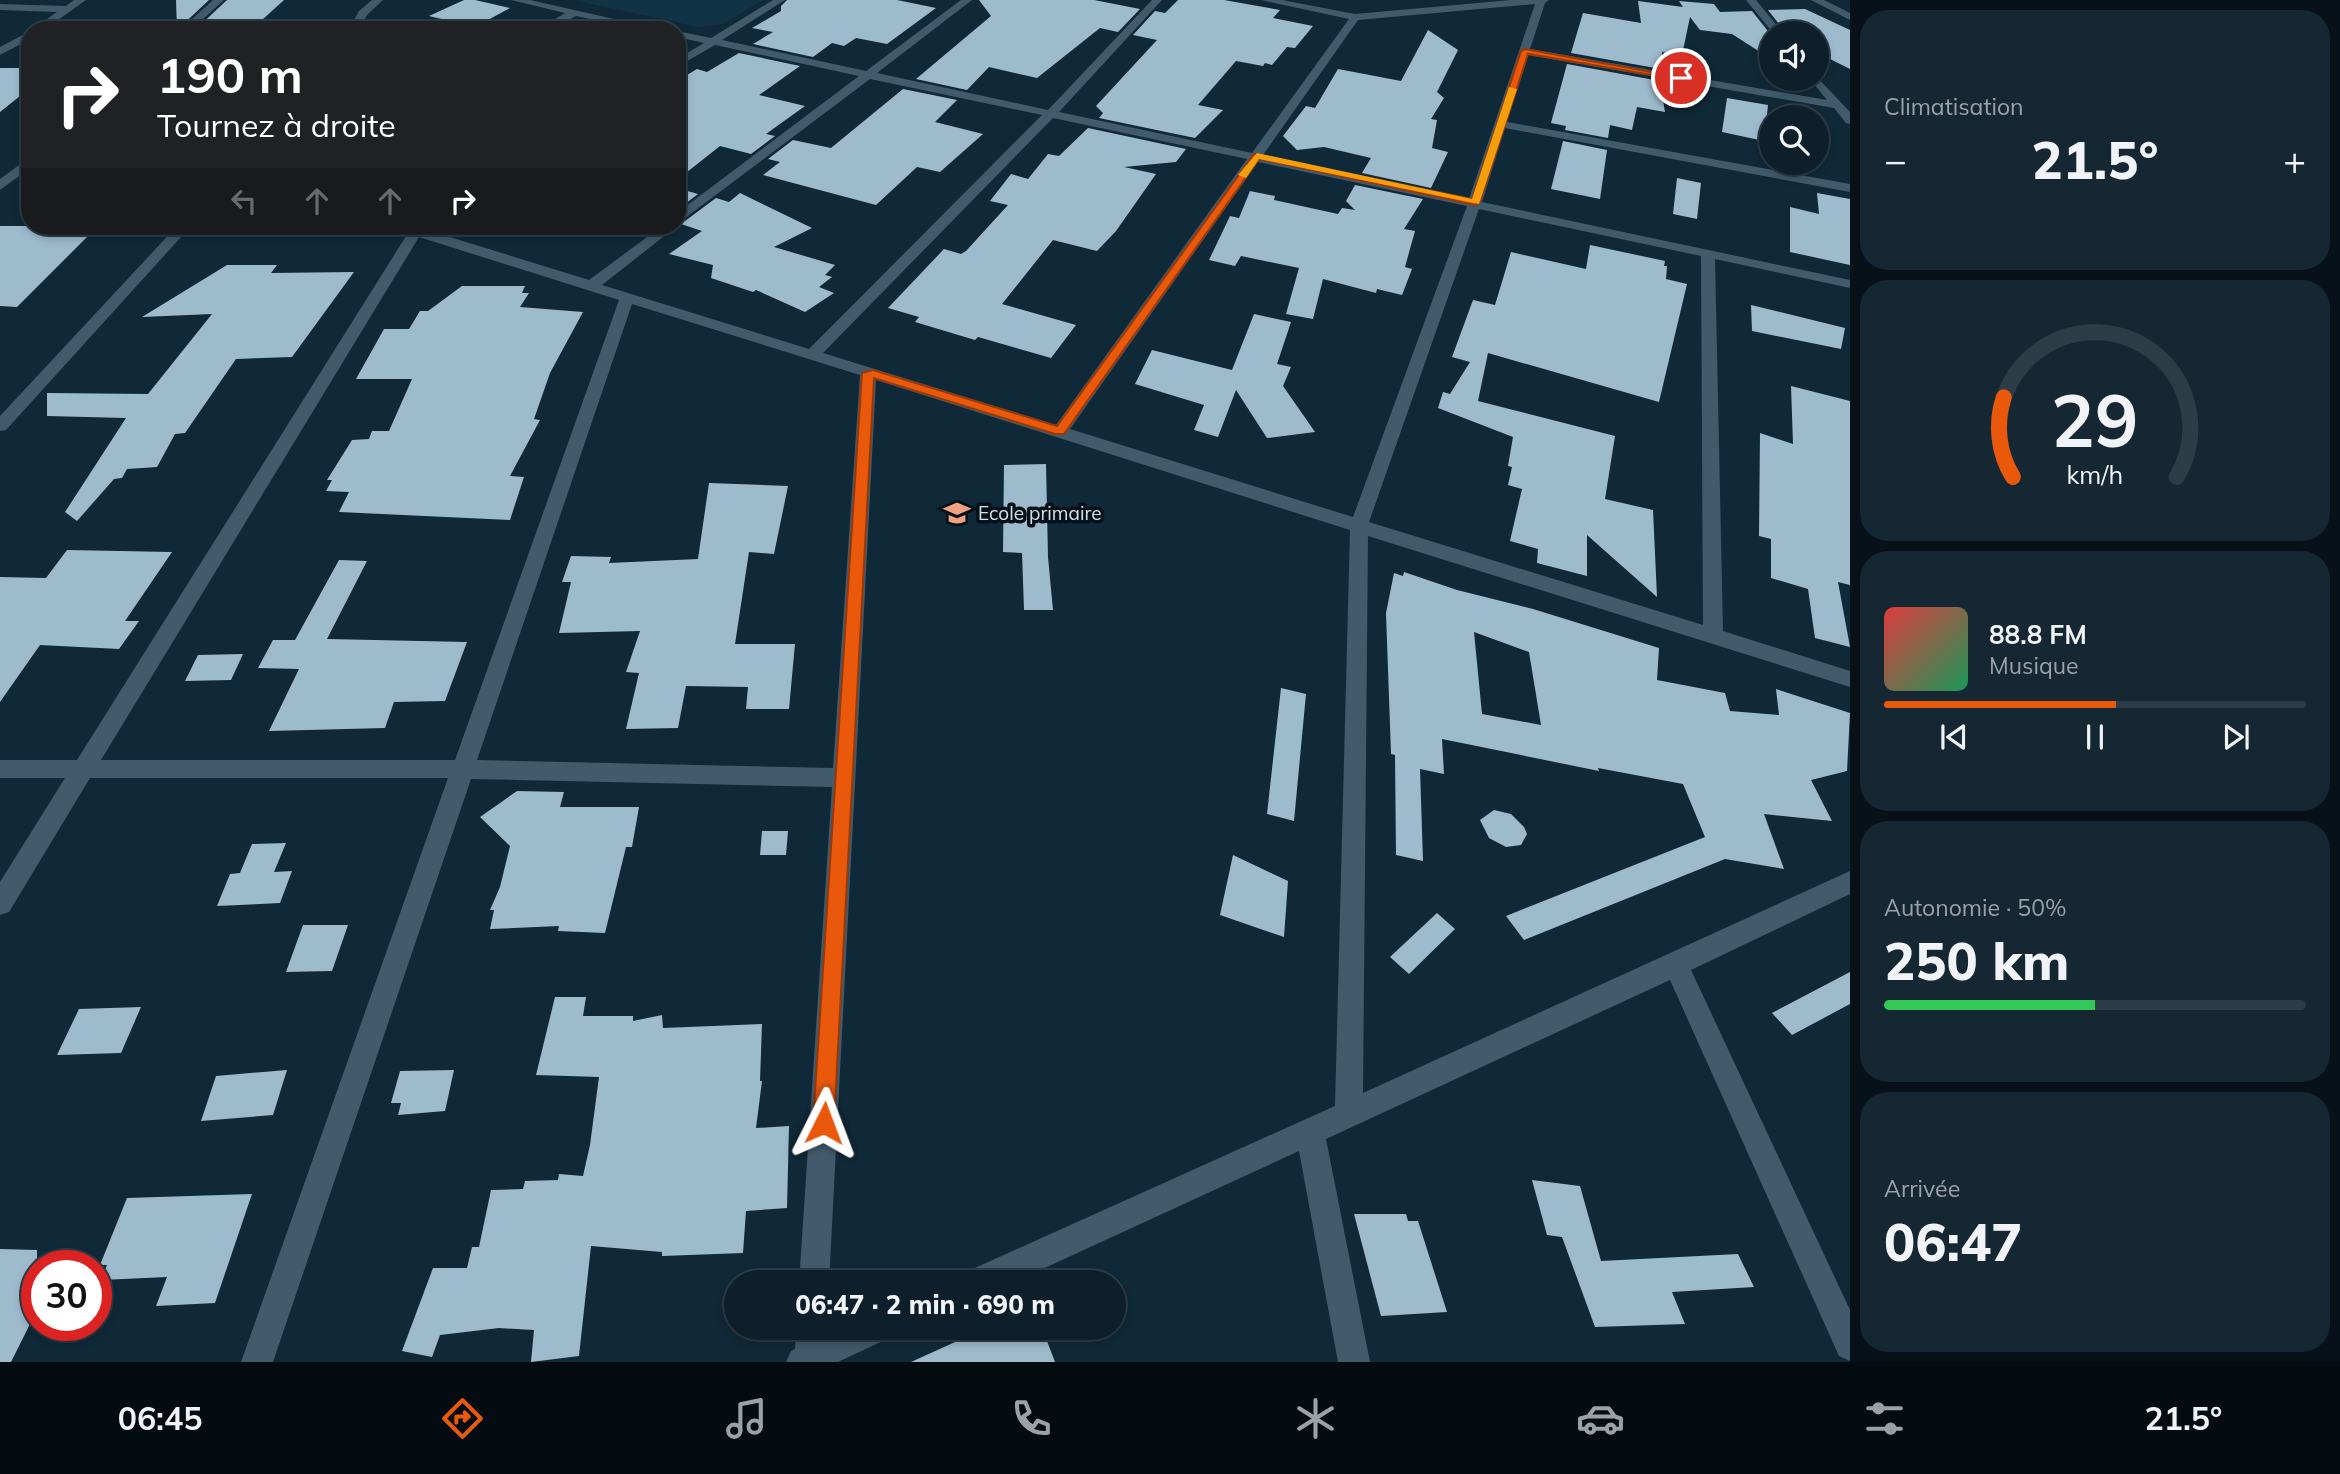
<!DOCTYPE html>
<html lang="fr">
<head>
<meta charset="utf-8">
<style>
  :root { --surface:#0c1f2a; --page:#152732; --text:#f1f3f6; --muted:#9aa2a8; --line:#2c3d47; --accent:#ea580c }
  body { margin:0; font-family:Mulish,sans-serif; background:var(--page); color:var(--text); height:100vh; display:flex; flex-direction:column; font-size:26px; white-space:nowrap }
  * { box-sizing:border-box; margin:0 }
  p { font-size:23px; color:var(--muted) }
  .icon { flex:none; width:38px; height:38px; fill:none; stroke:currentColor; stroke-width:2; stroke-linecap:round; stroke-linejoin:round }
  .map { position:relative; flex:1; overflow:hidden }
  .side { display:flex; flex-direction:column; gap:10px; padding:10px; background:#071117; width:490px }
  .side>* { flex:none }
  .hud { position:absolute; left:21px; top:21px; width:665px; height:214px; border-radius:28px; box-shadow:0 4px 10px #0003,0 0 0 2px var(--line); background:#202124; color:#fff; overflow:hidden }
  .fabs { position:absolute; left:1759px; top:21px; display:grid; gap:14px }
  .fabs a { display:grid; place-items:center; width:70px; height:70px; border-radius:50%; background:var(--surface); box-shadow:0 4px 10px #0003,0 0 0 2px var(--line); font-size:35px }
  .speed { position:absolute; left:21px; top:1250px; display:flex; gap:14px; font-size:35px; font-weight:700; text-align:center }
  .speed>* { display:grid; place-content:center; width:91px; height:91px; border-radius:50%; background:var(--surface); box-shadow:0 4px 10px #0003,0 0 0 2px var(--line); line-height:1 }
  .speed .limit { border:10px solid #d22; background:#fff; color:#111 }
  .pin { position:absolute; display:grid; place-items:center; width:60px; height:60px; color:#fff; margin:-30px; border:4px solid #fff; border-radius:50%; box-shadow:0 2px 7px #0007 }
  .me { position:absolute; width:77px; margin:-38px; rotate:3deg; stroke-linejoin:round; filter:drop-shadow(0 0 5px #0008) }
  .turn { display:flex; align-items:center; gap:24px; height:147px; padding:0 21px; font-size:32px }
  .turn .icon { width:91px; height:91px; stroke-width:2.5 }
  .turn b { display:block; font-size:49px; line-height:60px }
  .lanes { display:flex; align-items:center; height:66px; padding:0 21px; background:#0003; justify-content:center; gap:35px; direction:ltr }
  .lanes .off { opacity:.35 }
  .big { font-size:52px; font-weight:800; line-height:1.1 }
  .side .widget { flex:1; display:flex; flex-direction:column; justify-content:center; gap:10px; min-width:0; padding:0 24px; border-radius:28px; background:var(--page) }
  .side .dial { align-items:center; gap:0 }
  .dial svg { height:182px; overflow:visible; fill:none; stroke:var(--line); stroke-width:7; stroke-linecap:round; text-anchor:middle }
  .dial text { fill:var(--text); stroke:none }
  .song { display:flex; align-items:center; gap:21px }
  .cover { width:84px; height:84px; border-radius:10px; background:linear-gradient(135deg,hsl(0 70% 55%),hsl(150 70% 35%)) }
  .played { height:7px; border-radius:4px; background:linear-gradient(90deg,var(--accent) 55%,var(--line) 55%) }
  .keys { display:flex; justify-content:space-around; direction:ltr }
  .heat { display:flex; justify-content:space-between; align-items:center; font-size:38px; direction:ltr }
  .charge { height:10px; border-radius:5px; background:linear-gradient(90deg,#34c759 50%,var(--line) 0) }
  .trip { position:absolute; left:724px; top:1270px; width:402px; height:70px; border-radius:35px; background:var(--surface); box-shadow:0 4px 10px #0003,0 0 0 2px var(--line); font-weight:800; line-height:70px; text-align:center }
  .dock { display:flex; height:112px; justify-content:space-around; align-items:center; background:#050c11; color:var(--muted) }
  .dock .icon { width:49px; height:49px }
  .dock .active { color:var(--accent) }
  .dock b { font-size:32px; color:var(--text) }
  main { display:flex; flex:1; min-height:0 }
  .map>svg:first-child { display:block }
</style>
</head>
<body>
<main>
<div class="map">
<svg width="1850" height="1362" viewBox="0 0 1850 1362">
  <rect width="100%" height="100%" fill="#102938"/>
  <polygon fill="#113345" points="573,0 763,0 723,24 698,27"/>
  <g fill="#9ebbce" fill-rule="evenodd">
    <polygon points="176,0 209,0 177,30"/>
    <polygon points="227,0 284,0 251,30 195,30"/>
    <polygon points="464,0 475,0 510,8 475,27 429,16"/>
    <polygon points="787,0 897,0 936,8 887,44 856,38 844,46 832,43 813,57 753,44 773,32 752,28 781,11 781,6"/>
    <polygon points="979,0 1094,0 1140,9 1118,32 1100,28 1037,78 989,67 967,90 916,79 991,16"/>
    <polygon points="1178,0 1224,0 1280,10 1273,18 1313,26 1295,48 1287,47 1272,65 1265,63 1263,66 1236,61 1198,105 1223,110 1195,138 1099,118 1103,113 1096,106 1157,40 1133,35 1155,11 1165,13"/>
    <polygon points="1638,1 1683,7 1679,1 1714,4 1720,12 1752,11 1771,35 1771,59 1732,34 1700,30 1690,17 1682,55 1662,52 1661,69 1571,53 1583,13 1641,23"/>
    <polygon points="1805,9 1850,30 1850,69 1816,52 1816,33 1786,33 1768,10"/>
    <polygon points="1428,30 1458,50 1437,92 1444,98 1431,119 1437,120 1432,148 1448,152 1431,188 1362,173 1371,158 1324,147 1297,150 1283,136 1306,106 1315,108 1338,69 1401,81"/>
    <polygon points="739,53 800,66 759,95 805,106 766,134 775,136 751,154 720,146 677,180 677,81 697,69 707,72"/>
    <polygon points="1567,64 1660,81 1665,112 1637,107 1632,130 1610,125 1608,138 1565,130 1566,126 1551,123"/>
    <polygon points="0,68 30,68 30,88 0,112"/>
    <polygon points="903,89 957,100 935,122 983,134 940,172 917,167 876,205 763,175 780,162 768,159 793,140 831,148"/>
    <polygon points="1727,98 1768,105 1764,141 1722,132"/>
    <polygon points="1088,128 1186,149 1176,162 1124,167 1156,174 1116,231 1097,251 1053,240 1002,304 1076,325 1051,358 978,337 975,340 915,322 919,317 888,308 944,249 961,254 966,251 1008,205 990,201 1011,174 1028,179 1048,154 1059,156"/>
    <polygon points="1563,141 1607,150 1600,199 1551,189"/>
    <polygon points="1677,178 1701,183 1697,219 1673,214"/>
    <polygon points="1355,185 1423,199 1404,229 1415,231 1405,267 1412,269 1402,295 1377,289 1376,293 1323,279 1313,319 1286,314 1299,268 1241,256 1235,266 1209,260 1230,216 1239,218 1250,191 1275,196 1274,200 1338,214 1342,208 1355,210 1346,201"/>
    <polygon points="677,188 698,194 677,210"/>
    <polygon points="740,193 812,228 774,247 835,265 825,275 832,277 819,287 834,293 805,312 756,290 753,292 711,278 713,265 669,254 702,231 681,224 716,198 729,202"/>
    <polygon points="1817,193 1850,199 1850,265 1790,252 1790,207 1819,214"/>
    <polygon points="0,226 82,226 74,233 91,233 17,307 0,306"/>
    <polygon points="1590,245 1665,261 1664,266 1667,266 1666,279 1687,284 1659,402 1488,353 1478,401 1615,436 1605,499 1653,510 1657,597 1587,535 1587,576 1537,563 1538,549 1510,541 1522,489 1508,485 1512,467 1508,466 1513,437 1438,408 1443,392 1450,394 1470,362 1452,357 1473,300 1495,305 1511,252 1586,269"/>
    <polygon points="227,265 277,265 271,273 354,272 292,357 236,359 185,433 175,434 157,467 127,469 122,478 114,479 77,521 65,512 126,418 47,416 47,393 148,394 212,314 142,317"/>
    <polygon points="462,286 525,286 522,293 529,293 520,307 583,312 550,373 534,419 540,420 510,476 524,477 510,520 339,512 349,492 326,491 332,480 327,480 352,440 369,439 372,431 389,431 412,379 356,379 384,329 409,329 420,311 428,311"/>
    <polygon points="1751,305 1845,328 1841,349 1752,331"/>
    <polygon points="1254,314 1291,322 1277,364 1291,367 1283,386 1315,432 1267,438 1236,390 1218,437 1194,430 1204,405 1135,384 1152,350 1232,370"/>
    <polygon points="1791,386 1850,401 1850,585 1838,582 1850,647 1815,638 1808,589 1771,578 1771,539 1759,536 1760,433 1793,444"/>
    <polygon points="1046,464 1048,557 1053,610 1024,610 1022,553 1003,552 1004,465"/>
    <polygon points="709,483 788,486 774,554 749,552 735,644 795,644 789,709 746,709 748,687 686,686 678,728 626,729 639,673 626,672 640,631 559,633 571,582 562,582 571,556 611,557 609,563 698,559"/>
    <polygon points="67,550 172,552 125,621 139,621 119,649 40,645 0,702 0,577 46,578"/>
    <polygon points="339,560 367,561 327,639 467,642 445,701 394,702 385,728 269,731 299,669 258,668 273,640 295,640"/>
    <path d="M1404 572 1457 590 1533 609 1659 648 1657 680 1725 693 1730 711 1779 715 1776 689 1850 713 1847 771 1811 780 1832 821 1764 814 1784 869 1725 859 1524 940 1506 916 1705 837 1683 784 1598 768 1599 771 1442 739 1444 774 1420 769 1423 861 1396 855 1395 755 1391 754 1386 613 1394 573 1403 576ZM1474 632 1529 652 1541 725 1482 714Z"/>
    <polygon points="243,654 231,680 185,681 198,655"/>
    <polygon points="1281,688 1306,694 1294,821 1267,814"/>
    <polygon points="517,791 564,792 560,807 639,807 632,847 626,847 605,933 558,931 559,926 490,929 494,910 490,910 500,887 510,846 480,817"/>
    <polygon points="1494,810 1511,814 1524,827 1527,834 1521,845 1506,847 1489,838 1480,820"/>
    <polygon points="762,831 788,831 786,855 760,855"/>
    <polygon points="286,843 274,872 292,871 280,903 217,906 230,874 240,873 252,844"/>
    <polygon points="1233,855 1288,881 1284,937 1220,915"/>
    <polygon points="1437,913 1455,929 1409,974 1390,957"/>
    <polygon points="303,925 348,925 332,971 286,972"/>
    <polygon points="1850,972 1850,1004 1792,1035 1772,1013"/>
    <polygon points="555,997 586,997 583,1016 633,1016 633,1021 662,1015 663,1028 762,1024 760,1081 762,1081 756,1128 789,1126 787,1208 746,1211 743,1253 662,1256 662,1252 591,1246 579,1356 531,1362 534,1330 499,1328 440,1335 432,1357 402,1351 433,1268 467,1268 472,1247 479,1247 491,1190 523,1189 525,1181 558,1180 559,1174 583,1176 590,1145 599,1077 536,1075"/>
    <polygon points="141,1007 121,1053 57,1055 79,1009"/>
    <polygon points="287,1070 273,1115 201,1121 216,1076"/>
    <polygon points="454,1070 445,1111 398,1115 401,1103 391,1103 400,1071"/>
    <polygon points="1532,1180 1580,1186 1601,1261 1738,1254 1754,1287 1672,1292 1685,1324 1595,1327 1562,1237 1547,1235"/>
    <polygon points="252,1194 215,1303 156,1306 167,1277 101,1280 107,1265 100,1265 127,1198"/>
    <polygon points="1354,1214 1406,1214 1408,1221 1418,1221 1447,1312 1381,1316"/>
    <polygon points="0,1249 37,1250 37,1310 11,1362 0,1362"/>
    <polygon points="986,1328 1042,1328 1055,1362 911,1362"/>
  </g>
  <g fill="none" stroke-linecap="round" stroke-linejoin="round">
    <g fill="#415b6c" fill-rule="evenodd">
      <polygon points="74,0 86,0 44,30 32,30 57,12 0,10 0,4 66,6"/>
      <polygon points="213,0 224,0 191,30 180,30"/>
      <polygon points="372,0 383,0 367,15 359,30 349,30 359,11"/>
      <polygon points="511,0 530,0 663,30 642,30 576,16 550,30 537,30 565,13"/>
      <path d="M773 0H785L722 40 866 71 961 0H972L877 73 1048 110 1152 0H1162L1059 112 1252 153 1349 19 1261 0H1282L1355 14 1511 0H1549L1545 3 1530 49 1827 100 1810 79H1816V76L1850 112V124L1846 123 1834 108 1528 55 1507 122 1850 184V192L1505 128 1482 202 1850 280V288L1715 259 1723 631 1850 671V687L1368 536 1363 1093 1850 871V894L1691 970 1850 1310V1361L1839 1356 1670 980 1326 1139 1370 1362H1338L1299 1151 1012 1283H962L966 1272 1335 1106 1350 530 876 380 829 1283H799L832 787 471 779 273 1362H241L448 778H90L9 912 0 915V882L65 778H0V760H77L408 233 392 226H431L427 230 589 280 662 226H677L602 285 809 349 1042 115 870 79 677 224V213L859 76 715 45 677 67V59L704 43 677 37V31L711 38ZM1535 4 1469 199 1263 155 1358 20ZM1053 118 1247 159 1056 425 823 353ZM1258 162 1467 206 1353 517 1070 429ZM1479 209 1701 256 1703 625 1369 522ZM419 237 619 300 455 760H101ZM632 304 860 375 833 768 477 760Z"/>
      <polygon points="1746,0 1756,0 1783,33 1773,33"/>
      <polygon points="1811,0 1824,0 1850,13 1850,20"/>
      <polygon points="30,31 30,39 0,55 0,47"/>
      <polygon points="30,157 30,168 0,190 0,179"/>
      <polygon points="177,226 191,226 6,430 0,431 0,416"/>
      <polygon points="796,1328 828,1328 827,1334 840,1328 892,1328 887,1339 838,1362 786,1362 791,1351 795,1349"/>
    </g>
  </g>
  <polygon fill="#ea580c" stroke="#983908" stroke-width="2" points="1525,49 1685,78 1681,80 1528,54 1480,202 1475,205 1259,159 1064,434 1055,434 874,378 834,1123 831,1131 824,1134 816,1131 813,1123 862,373 873,370 1057,426 1254,154 1472,199 1521,51"/>
  <polygon fill="#f59e0b" points="1509,87 1517,89 1479,204 1259,159 1246,178 1238,175 1257,153 1472,199"/>
  <defs>
    <g id="school-bare" transform="scale(2.1)"><path d="M0-5L7-2L0 1L-7-2ZM-4 1L0 2.5L4 1V4Q0 6-4 4Z" fill="#f2a17e" stroke="#061017" stroke-width="2.5" paint-order="stroke"/></g>
  </defs>
  <g fill-rule="evenodd">
    <use href="#school-bare" x="957" y="513"/>
  </g>
  <g text-anchor="middle" dominant-baseline="central" stroke-width="7" stroke-linejoin="round" paint-order="stroke">
    <g font-size="19" fill="#d1e0ea" stroke="#061017" text-anchor="start">
      <text x="978" y="513">Ecole primaire</text>
    </g>
  </g>
</svg>
<div class="fabs">
<a><svg class="icon" aria-label="sound" viewBox="0 0 24 24"><path d="M4 9h4l5-4v14l-5-4H4zM17 9q2 3 0 6"/></svg></a>
<a><svg class="icon" aria-label="search" viewBox="0 0 24 24"><circle cx="10" cy="10" r="6"/><path d="M15 15l6 6"/></svg></a>
</div>
<div class="speed"><div class="limit">30</div></div>
<div class="pin" style="left:1681px;top:78px;background:#d93025"><svg class="icon" aria-label="arrive" viewBox="0 0 24 24"><path d="M6 21V4h12l-3 4 3 4H6"/></svg></div>
<svg class="me" style="left:824px;top:1123px" viewBox="-20 -20 40 40"><path d="M0-17L14 15 0 8-14 15z" fill="#ea580c" stroke="#fff" stroke-width="4"/></svg>
<div class="trip">06:47 · 2 min · 690 m</div>
<div class="hud">
<div class="turn"><svg class="icon" aria-label="right" viewBox="0 0 24 24"><path d="M7 20v-9h11M14 6l5 5-5 5"/></svg><div><b>190 m</b>Tournez à droite</div></div>
<div class="lanes"><svg class="icon off" aria-label="left" viewBox="0 0 24 24"><path d="M17 20v-9H6M10 6l-5 5 5 5"/></svg><svg class="icon off" aria-label="ahead" viewBox="0 0 24 24"><path d="M12 20V5M6 11l6-6 6 6"/></svg><svg class="icon off" aria-label="ahead" viewBox="0 0 24 24"><path d="M12 20V5M6 11l6-6 6 6"/></svg><svg class="icon" aria-label="right" viewBox="0 0 24 24"><path d="M7 20v-9h11M14 6l5 5-5 5"/></svg></div>
</div>
</div>
<section class="side">
<div class="widget"><p>Climatisation</p>
<div class="heat"><a>−</a><b class="big">21.5°</b><a>+</a></div>
</div>
<div class="widget dial"><svg viewBox="0 0 100 80">
<path d="M14 69A42 42 0 1 1 86 69"/>
<path d="M14 69A42 42 0 0 1 10 34" stroke="#ea580c"/>
<text x="50" y="56" font-size="32" font-weight="700">29</text>
<text x="50" y="72" font-size="11">km/h</text>
</svg></div>
<div class="widget">
<div class="song"><i class="cover"></i><div><b>88.8 FM</b><p>Musique</p></div></div>
<div class="played"></div>
<div class="keys"><svg class="icon" aria-label="previous" viewBox="0 0 24 24"><path d="M18 5L8 12l10 7zM5 5v14"/></svg><svg class="icon" aria-label="pause" viewBox="0 0 24 24"><path d="M8 5v14M16 5v14"/></svg><svg class="icon" aria-label="next" viewBox="0 0 24 24"><path d="M6 5l10 7-10 7zM19 5v14"/></svg></div>
</div>
<div class="widget"><p>Autonomie · 50%</p><b class="big">250 km</b><div class="charge"></div></div>
<div class="widget"><p>Arrivée</p><b class="big">06:47</b></div>
</section>
</main>
<nav class="dock">
<b>06:45</b>
<svg class="icon active" aria-label="directions" viewBox="0 0 24 24"><path d="M12 3l9 9-9 9-9-9zM9 14v-3h6M13 9l2 2-2 2"/></svg>
<svg class="icon" aria-label="music" viewBox="0 0 24 24"><path d="M9 18V5l10-2v13"/><circle cx="6" cy="18" r="3"/><circle cx="16" cy="16" r="3"/></svg>
<svg class="icon" aria-label="phone" viewBox="0 0 24 24"><path d="M5 4h4l2 5-3 2q2 4 5 5l2-3 5 2v4C11 20 4 13 5 4z"/></svg>
<svg class="icon" aria-label="climate" viewBox="0 0 24 24"><path d="M12 3v18M4 7l16 10M4 17L20 7"/></svg>
<svg class="icon" aria-label="car" viewBox="0 0 24 24"><path d="M5 17H2v-5l4-1 3-4h7l3 4 3 1v5h-3M9 17h6M6 11h13"/><circle cx="7" cy="17" r="2"/><circle cx="17" cy="17" r="2"/></svg>
<svg class="icon" aria-label="filters" viewBox="0 0 24 24"><path d="M4 7h16M4 17h16"/><circle cx="9" cy="7" r="2"/><circle cx="15" cy="17" r="2"/></svg>
<b>21.5°</b>
</nav>
</body>
</html>
